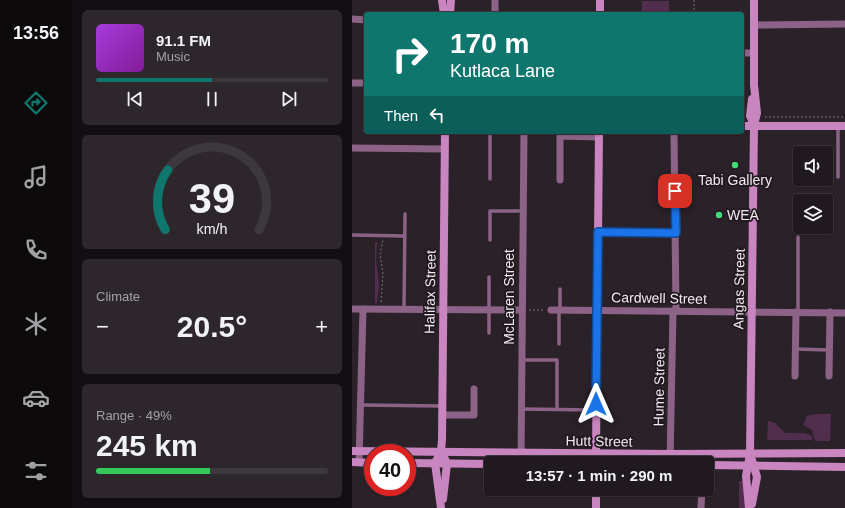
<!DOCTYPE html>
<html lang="en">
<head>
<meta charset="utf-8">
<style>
  :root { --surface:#201a1f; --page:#2d272c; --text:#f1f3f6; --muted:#a2a1a4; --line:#3d383d; --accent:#0f766e }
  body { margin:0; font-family:Arial,sans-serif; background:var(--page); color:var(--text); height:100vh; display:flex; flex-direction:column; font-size:15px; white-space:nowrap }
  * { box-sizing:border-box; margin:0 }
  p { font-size:13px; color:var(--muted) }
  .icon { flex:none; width:22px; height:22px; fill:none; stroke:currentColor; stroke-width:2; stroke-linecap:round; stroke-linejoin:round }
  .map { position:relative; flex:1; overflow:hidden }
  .sheet { display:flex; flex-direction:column; gap:10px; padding:10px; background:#120e11; width:280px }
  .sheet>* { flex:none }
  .guide { position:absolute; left:12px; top:12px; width:380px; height:122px; border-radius:4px; box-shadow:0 1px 3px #0004,0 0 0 1px var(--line); background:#0f766e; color:#fff; overflow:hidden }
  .fabs { position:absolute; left:441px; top:146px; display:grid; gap:8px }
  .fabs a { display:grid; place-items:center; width:40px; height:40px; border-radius:4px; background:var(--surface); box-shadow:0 1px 3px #0004,0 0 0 1px var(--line); font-size:20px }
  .speed { position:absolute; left:12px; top:444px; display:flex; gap:8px; font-size:20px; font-weight:700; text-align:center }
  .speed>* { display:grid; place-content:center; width:52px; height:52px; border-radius:50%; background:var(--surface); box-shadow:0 1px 3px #0004,0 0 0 1px var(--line); line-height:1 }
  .speed .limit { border:6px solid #d22; background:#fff; color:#111 }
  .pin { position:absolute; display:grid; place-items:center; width:34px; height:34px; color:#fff; margin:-17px; border-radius:8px; box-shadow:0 2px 6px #0006 }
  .me { position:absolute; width:44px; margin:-22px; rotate:0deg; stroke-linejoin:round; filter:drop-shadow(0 0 3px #0008) }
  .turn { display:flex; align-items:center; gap:14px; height:84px; padding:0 20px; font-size:18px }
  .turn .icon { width:52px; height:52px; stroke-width:2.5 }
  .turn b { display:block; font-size:28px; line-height:34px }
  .then { display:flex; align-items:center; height:38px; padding:0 20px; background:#0003; gap:8px; font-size:15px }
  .big { font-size:30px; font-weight:600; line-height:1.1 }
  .sheet .card { flex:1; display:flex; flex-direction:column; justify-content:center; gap:6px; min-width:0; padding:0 14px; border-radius:6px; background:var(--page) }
  .sheet .dial { align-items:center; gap:0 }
  .dial svg { height:104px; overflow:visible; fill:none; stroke:var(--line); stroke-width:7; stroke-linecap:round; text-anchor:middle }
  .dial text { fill:var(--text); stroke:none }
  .song { display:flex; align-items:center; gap:12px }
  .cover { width:48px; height:48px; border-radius:6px; background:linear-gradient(135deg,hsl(280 70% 55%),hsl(290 70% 35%)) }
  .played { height:4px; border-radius:2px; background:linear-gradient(90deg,var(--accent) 50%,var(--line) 50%) }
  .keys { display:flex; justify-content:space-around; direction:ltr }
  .heat { display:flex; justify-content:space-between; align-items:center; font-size:22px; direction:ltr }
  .charge { height:6px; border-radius:3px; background:linear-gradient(90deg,#34c759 49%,var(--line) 0) }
  .trip { position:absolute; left:132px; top:456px; width:230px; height:40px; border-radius:4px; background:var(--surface); box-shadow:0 1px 3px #0004,0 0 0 1px var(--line); font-weight:600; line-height:40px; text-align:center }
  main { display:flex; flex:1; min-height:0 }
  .tab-bar { display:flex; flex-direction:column; width:72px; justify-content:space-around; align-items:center; background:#0d0a0c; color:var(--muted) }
  .tab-bar .icon { width:28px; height:28px }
  .tab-bar .on { color:var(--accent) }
  .tab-bar b { font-size:18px; color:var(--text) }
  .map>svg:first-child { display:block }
</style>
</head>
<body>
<main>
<nav class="tab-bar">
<b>13:56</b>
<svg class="icon on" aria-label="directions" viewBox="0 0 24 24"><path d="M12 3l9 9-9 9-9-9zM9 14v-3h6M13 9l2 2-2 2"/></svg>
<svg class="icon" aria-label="music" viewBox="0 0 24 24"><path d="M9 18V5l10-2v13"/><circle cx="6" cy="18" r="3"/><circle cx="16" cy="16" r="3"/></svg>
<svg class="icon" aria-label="phone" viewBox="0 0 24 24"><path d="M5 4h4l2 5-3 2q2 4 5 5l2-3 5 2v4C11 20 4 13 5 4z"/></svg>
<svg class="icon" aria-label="climate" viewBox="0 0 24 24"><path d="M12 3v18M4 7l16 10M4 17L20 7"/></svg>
<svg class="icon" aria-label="car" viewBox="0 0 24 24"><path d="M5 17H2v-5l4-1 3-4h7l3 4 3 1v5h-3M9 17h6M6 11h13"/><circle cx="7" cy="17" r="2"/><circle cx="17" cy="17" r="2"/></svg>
<svg class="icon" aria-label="filters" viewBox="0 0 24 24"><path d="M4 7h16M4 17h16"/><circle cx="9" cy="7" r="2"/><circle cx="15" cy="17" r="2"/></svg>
</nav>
<section class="sheet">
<div class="card">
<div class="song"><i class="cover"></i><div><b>91.1 FM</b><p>Music</p></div></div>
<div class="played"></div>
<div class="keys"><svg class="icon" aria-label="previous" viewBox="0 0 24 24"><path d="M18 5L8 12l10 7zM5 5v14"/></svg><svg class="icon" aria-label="pause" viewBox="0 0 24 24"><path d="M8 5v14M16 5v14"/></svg><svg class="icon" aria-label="next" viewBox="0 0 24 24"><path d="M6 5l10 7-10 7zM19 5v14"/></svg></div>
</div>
<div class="card dial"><svg viewBox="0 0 100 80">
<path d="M14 69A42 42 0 1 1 86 69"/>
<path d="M14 69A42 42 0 0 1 16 23" stroke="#0f766e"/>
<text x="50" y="56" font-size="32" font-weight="700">39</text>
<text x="50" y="72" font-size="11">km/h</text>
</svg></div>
<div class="card"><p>Climate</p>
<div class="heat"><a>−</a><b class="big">20.5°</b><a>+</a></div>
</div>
<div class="card"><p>Range · 49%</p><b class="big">245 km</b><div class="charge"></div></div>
</section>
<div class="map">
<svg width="493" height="508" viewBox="0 0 493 508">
  <rect width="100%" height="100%" fill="#2b2229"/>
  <g fill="#512e4d">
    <rect x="290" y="1" width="27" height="13"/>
    <polygon points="23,242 25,242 24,260 27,285 25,303 23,303"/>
    <polygon points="465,414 479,414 478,441 463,441 460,430 451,425 455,416"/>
    <polygon points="416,421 423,423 433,433 453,433 460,436 460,440 415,440"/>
    <polygon points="387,481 392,481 394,508 387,508"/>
  </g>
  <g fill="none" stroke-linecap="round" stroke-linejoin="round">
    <g stroke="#797177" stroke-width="1" stroke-dasharray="2 2" stroke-linecap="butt">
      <polyline points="342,14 342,0"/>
      <polyline points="413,117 493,117"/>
      <polyline points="294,132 314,132"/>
      <polyline points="330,132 386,133"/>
      <polyline points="29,302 31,274 28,254 31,240"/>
      <polyline points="177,310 191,310"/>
    </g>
    <g stroke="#8c6386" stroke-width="3.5">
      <polyline points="486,177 486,127"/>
      <polyline points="138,179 138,132"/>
      <polyline points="246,232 323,233"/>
      <polyline points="0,235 53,236"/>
      <polyline points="138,240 138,211 171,211"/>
      <polyline points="52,309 53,214"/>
      <polyline points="208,310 208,289"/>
      <polyline points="446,312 446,237"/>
      <polyline points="137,333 137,277"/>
      <polyline points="207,344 207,310"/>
      <polyline points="443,349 477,350"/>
      <polyline points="170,360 205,360 205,409"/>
      <polyline points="9,405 89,406"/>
      <polyline points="170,409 243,410"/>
    </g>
    <g stroke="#8c6386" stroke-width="7">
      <polyline points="143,14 143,0"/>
      <polyline points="0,19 14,20"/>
      <polyline points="402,25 493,24"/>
      <polyline points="390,53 402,53"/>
      <polyline points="0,83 14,83"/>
      <polyline points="322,132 324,311"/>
      <polyline points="0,148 93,149"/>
      <polyline points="208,180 208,136 247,137"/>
      <polyline points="0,309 170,310"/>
      <polyline points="199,310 493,313"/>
      <polyline points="443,376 444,312"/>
      <polyline points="477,376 478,312"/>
      <polyline points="90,415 122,415 122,389"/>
      <polyline points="7,462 11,309"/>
      <polyline points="169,463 172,132"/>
      <polyline points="318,463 321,311"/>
      <polyline points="349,508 350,489"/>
    </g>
    <g stroke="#c885bf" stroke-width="8">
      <polyline points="90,0 92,14"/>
      <polyline points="98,14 99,0"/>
      <polyline points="248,14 248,0"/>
      <polyline points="400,99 398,116 402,125"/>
      <polyline points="390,126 493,126"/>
      <polyline points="0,451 319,454 493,453"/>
      <polyline points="244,453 247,132"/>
      <polyline points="0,462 21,463"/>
      <polyline points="55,463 139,464"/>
      <polyline points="355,465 493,467"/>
      <polyline points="244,489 244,508"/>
      <polyline points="91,499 95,464 93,459"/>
      <polyline points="400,504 405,477 400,460"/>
      <polyline points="89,508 83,463 89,451 90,440 93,132"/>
      <polyline points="397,508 394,476 398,454 402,125 405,113 402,85 402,0"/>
    </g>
  </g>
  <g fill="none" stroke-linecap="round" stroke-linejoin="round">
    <g stroke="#114b97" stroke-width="10">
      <polyline id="route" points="244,404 246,232 324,233 323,191"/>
    </g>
    <use href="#route" stroke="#1a73e8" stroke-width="7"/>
  </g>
  <g fill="#45d77a" stroke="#211820" stroke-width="1.5">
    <circle cx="383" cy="165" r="4"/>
    <circle cx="367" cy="215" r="4"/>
  </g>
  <g text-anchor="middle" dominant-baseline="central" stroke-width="3.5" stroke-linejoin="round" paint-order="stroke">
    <g font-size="14" fill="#f1ebf0" stroke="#211820">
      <text x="383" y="180">Tabi Gallery</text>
      <text x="375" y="215" text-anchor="start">WEA</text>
    </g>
    <g font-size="14" fill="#f1ebf0" stroke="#211820">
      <text transform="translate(387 289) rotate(-89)">Angas Street</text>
      <text transform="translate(78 292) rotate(-89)">Halifax Street</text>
      <text transform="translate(157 297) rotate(-90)">McLaren Street</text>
      <text transform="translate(307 298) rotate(1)">Cardwell Street</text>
      <text transform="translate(307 387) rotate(-89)">Hume Street</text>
      <text transform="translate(247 441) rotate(1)">Hutt Street</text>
    </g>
  </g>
</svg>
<div class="fabs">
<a><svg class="icon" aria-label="sound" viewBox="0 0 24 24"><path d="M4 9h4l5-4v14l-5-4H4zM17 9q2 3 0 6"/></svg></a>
<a><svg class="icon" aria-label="layers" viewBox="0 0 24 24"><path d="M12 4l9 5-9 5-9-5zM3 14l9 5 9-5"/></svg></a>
</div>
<div class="speed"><div class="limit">40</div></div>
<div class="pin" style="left:323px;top:191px;background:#d93025"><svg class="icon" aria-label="arrive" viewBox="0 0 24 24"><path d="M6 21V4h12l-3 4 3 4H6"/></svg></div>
<svg class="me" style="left:244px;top:404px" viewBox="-20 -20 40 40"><path d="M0-17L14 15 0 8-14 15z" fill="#1a73e8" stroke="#fff" stroke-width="4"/></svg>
<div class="trip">13:57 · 1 min · 290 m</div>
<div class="guide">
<div class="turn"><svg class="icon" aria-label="right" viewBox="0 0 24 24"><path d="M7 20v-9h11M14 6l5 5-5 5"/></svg><div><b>170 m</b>Kutlaca Lane</div></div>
<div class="then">Then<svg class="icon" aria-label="left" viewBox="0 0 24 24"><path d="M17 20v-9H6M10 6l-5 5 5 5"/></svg></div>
</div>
</div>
</main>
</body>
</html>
